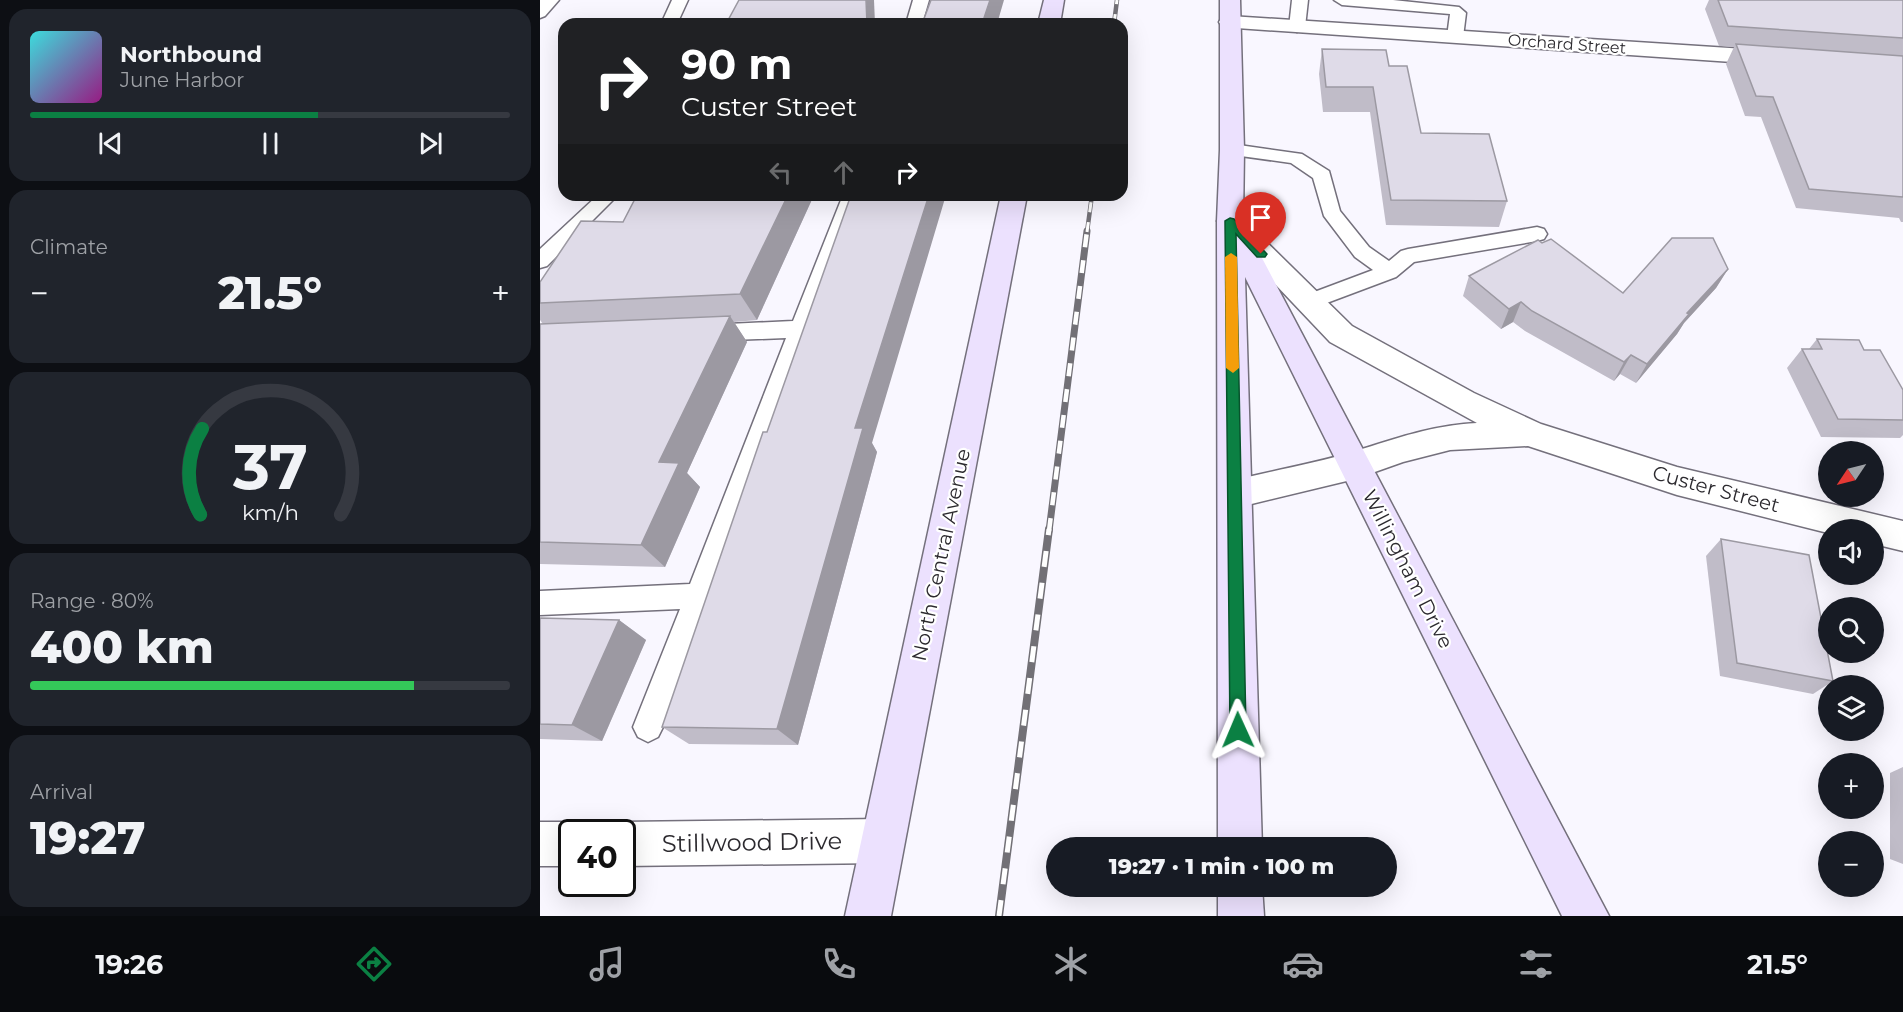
<!DOCTYPE html>
<html lang="en">
<head>
<meta charset="utf-8">
<style>
  :root { --surface:#171b24; --page:#20242c; --text:#f1f3f6; --muted:#9ea1a6; --line:#363941; --accent:#0b8043 }
  body { margin:0; font-family:Montserrat,sans-serif; background:var(--page); color:var(--text); height:100vh; display:flex; flex-direction:column; font-size:22px; white-space:nowrap }
  * { box-sizing:border-box; margin:0 }
  p { font-size:20px; color:var(--muted) }
  .icon { flex:none; width:33px; height:33px; fill:none; stroke:currentColor; stroke-width:2; stroke-linecap:round; stroke-linejoin:round }
  .map { position:relative; flex:1; overflow:hidden }
  .side { display:flex; flex-direction:column; gap:9px; padding:9px; background:#0d0f14; width:540px }
  .side>* { flex:none }
  .banner { position:absolute; left:18px; top:18px; width:570px; height:183px; border-radius:18px; box-shadow:0 6px 24px #0002; background:#202124; color:#fff; overflow:hidden }
  .needle { width:39px; rotate:235deg }
  .buttons { position:absolute; left:1278px; top:441px; display:grid; gap:12px }
  .buttons a { display:grid; place-items:center; width:66px; height:66px; border-radius:50%; background:var(--surface); box-shadow:0 6px 24px #0002; font-size:30px }
  .speed { position:absolute; left:18px; top:819px; display:flex; gap:12px; font-size:30px; font-weight:700; text-align:center }
  .speed>* { display:grid; place-content:center; width:78px; height:78px; border-radius:50%; background:var(--surface); box-shadow:0 6px 24px #0002; line-height:1 }
  .speed .limit { border:3px solid #111; border-radius:9px; background:#fff; color:#111 }
  .pin { position:absolute; display:grid; place-items:center; width:51px; height:51px; color:#fff; margin:-62px -26px; border-radius:50% 50% 50% 0; rotate:-45deg; box-shadow:0 0 6px #0007 }
  .pin .icon { rotate:45deg }
  .me { position:absolute; width:66px; margin:-33px; rotate:359deg; stroke-linejoin:round; filter:drop-shadow(0 0 4px #0008) }
  .turn { display:flex; align-items:center; gap:21px; height:126px; padding:0 24px; font-size:27px }
  .turn .icon { width:78px; height:78px; stroke-width:2.5 }
  .turn b { display:block; font-size:42px; line-height:51px }
  .lanes { display:flex; align-items:center; height:57px; padding:0 24px; background:#0003; justify-content:center; gap:30px; direction:ltr }
  .lanes .off { opacity:.35 }
  .big { font-size:45px; font-weight:800; line-height:1.1 }
  .side .widget { flex:1; display:flex; flex-direction:column; justify-content:center; gap:9px; min-width:0; padding:0 21px; border-radius:18px; background:var(--page) }
  .side .dial { align-items:center; gap:0 }
  .dial svg { height:156px; overflow:visible; fill:none; stroke:var(--line); stroke-width:7; stroke-linecap:round; text-anchor:middle }
  .dial text { fill:var(--text); stroke:none }
  .song { display:flex; align-items:center; gap:18px }
  .cover { width:72px; height:72px; border-radius:9px; background:linear-gradient(135deg,hsl(180 70% 55%),hsl(310 70% 35%)) }
  .played { height:6px; border-radius:3px; background:linear-gradient(90deg,var(--accent) 60%,var(--line) 60%) }
  .keys { display:flex; justify-content:space-around; direction:ltr }
  .heat { display:flex; justify-content:space-between; align-items:center; font-size:33px; direction:ltr }
  .charge { height:9px; border-radius:4px; background:linear-gradient(90deg,#34c759 80%,var(--line) 0) }
  .trip { position:absolute; left:506px; top:837px; width:351px; height:60px; border-radius:30px; background:var(--surface); box-shadow:0 6px 24px #0002; font-weight:800; line-height:60px; text-align:center }
  .tab-bar { display:flex; height:96px; justify-content:space-around; align-items:center; background:#090b0e; color:var(--muted) }
  .tab-bar .icon { width:42px; height:42px }
  .tab-bar .on { color:var(--accent) }
  .tab-bar b { font-size:27px; color:var(--text) }
  main { display:flex; flex:1; min-height:0 }
  .map>svg:first-child { display:block }
</style>
</head>
<body>
<main>
<section class="side">
<div class="widget">
<div class="song"><i class="cover"></i><div><b>Northbound</b><p>June Harbor</p></div></div>
<div class="played"></div>
<div class="keys"><svg class="icon" aria-label="previous" viewBox="0 0 24 24"><path d="M18 5L8 12l10 7zM5 5v14"/></svg><svg class="icon" aria-label="pause" viewBox="0 0 24 24"><path d="M8 5v14M16 5v14"/></svg><svg class="icon" aria-label="next" viewBox="0 0 24 24"><path d="M6 5l10 7-10 7zM19 5v14"/></svg></div>
</div>
<div class="widget"><p>Climate</p>
<div class="heat"><a>−</a><b class="big">21.5°</b><a>+</a></div>
</div>
<div class="widget dial"><svg viewBox="0 0 100 80">
<path d="M14 69A42 42 0 1 1 86 69"/>
<path d="M14 69A42 42 0 0 1 15 25" stroke="#0b8043"/>
<text x="50" y="56" font-size="32" font-weight="700">37</text>
<text x="50" y="72" font-size="11">km/h</text>
</svg></div>
<div class="widget"><p>Range · 80%</p><b class="big">400 km</b><div class="charge"></div></div>
<div class="widget"><p>Arrival</p><b class="big">19:27</b></div>
</section>
<div class="map">
<svg width="1363" height="916" viewBox="0 0 1363 916">
  <rect width="100%" height="100%" fill="#f9f7ff"/>
  <g fill="none" stroke-linecap="round" stroke-linejoin="round">
    <g stroke="#74707c" stroke-width="3">
      <g id="lane">
        <polygon points="3,0 19,0 5,16 0,18 0,3"/>
        <polygon points="132,0 148,0 137,24 121,24"/>
        <polygon points="373,0 389,0 382,24 366,24"/>
        <polygon points="752,0 768,0 765,27 757,32 749,27"/>
        <polygon points="794,0 853,0 919,7 926,13 923,37 915,42 907,37 910,14 802,5"/>
        <polygon points="692,144 762,154 789,171 800,211 829,247 849,261 861,251 868,249 997,227 1004,229 1007,234 1004,239 997,241 874,262 856,277 768,310 761,307 757,302 761,297 833,270 815,257 784,216 773,178 751,163 686,154 683,150 686,146"/>
        <polygon points="58,195 78,195 7,266 0,268 0,249"/>
        <polygon points="303,195 321,195 123,727 118,737 108,742 98,737 93,727 140,609 0,615 0,591 150,584 246,338 167,341 159,339 156,333 159,327 167,325 253,321"/>
      </g>
    </g>
    <g stroke="#74707c" stroke-width="3">
      <g id="street">
        <polygon points="0,0 17,0 14,4 0,7"/>
        <polygon points="690,16 1236,51 1244,53 1247,58 1244,63 1236,65 682,27 679,22 682,17"/>
        <path d="M690 212 699 215 812 326 934 393 1001 424 1137 467 1363 521V551L1334 544V530H1288V533L1137 495 988 446 910 450 863 462 815 479 695 508 683 504 678 494 683 484 695 480C735 470 777 463 816 451 857 438 894 425 937 423L790 342 681 227 677 221 681 215Z"/>
        <polygon points="342,819 357,826 364,841 357,856 342,863 82,866 82,832 65,832 67,829 82,822"/>
        <polygon points="0,822 32,822 47,829 49,832 32,832 32,866 0,866"/>
      </g>
    </g>
    <g stroke="#74707c" stroke-width="3">
      <g id="secondary">
        <polygon points="504,0 524,0 520,24 498,24"/>
        <polygon points="680,0 700,0 704,150 703,222 1069,916 1022,916 705,277 722,848 678,848 677,221 680,150"/>
        <polygon points="461,195 487,195 351,916 305,916"/>
        <polygon points="678,886 722,886 724,916 678,916"/>
      </g>
    </g>
    <use href="#lane" fill="#fff" fill-rule="evenodd"/>
    <use href="#street" fill="#fff" fill-rule="evenodd"/>
    <use href="#secondary" fill="#ece1fe" fill-rule="evenodd"/>
    <g stroke="#727076" stroke-width="4.5">
      <g id="rail-far2">
        <polyline points="574,24 577,0"/>
        <polyline points="547,232 552,195"/>
      </g>
    </g>
    <g stroke="#727076" stroke-width="7">
      <polyline id="rail-far1" points="509,531 547,231"/>
    </g>
    <g stroke="#727076" stroke-width="8">
      <polyline id="rail" points="459,916 509,529"/>
    </g>
    <use href="#rail-far2" stroke="#fff" stroke-width="3" stroke-dasharray="10" stroke-linecap="butt"/>
    <use href="#rail-far1" stroke="#fff" stroke-width="4.5" stroke-dasharray="13" stroke-linecap="butt"/>
    <use href="#rail" stroke="#fff" stroke-width="5" stroke-dasharray="16" stroke-linecap="butt"/>
  </g>
  <g fill="#c0bcc8">
    <polygon points="1169,0 1363,0 1363,222 1361,222 1359,218 1256,208 1221,117 1205,116 1186,64 1194,47 1179,46 1165,9"/>
    <polygon points="782,49 849,66 881,133 967,201 959,227 846,225 830,112 783,112 779,74"/>
    <polygon points="97,195 274,195 217,320 194,322 207,342 147,473 160,487 125,567 0,564 0,324 3,324 0,320 0,282 83,222"/>
    <polygon points="1188,269 1176,288 1144,323 1137,334 1096,383 1080,374 1074,381 985,331 973,322 961,329 923,296 929,276 1083,293"/>
    <polygon points="1277,339 1324,350 1363,390 1363,435 1360,438 1281,437 1247,368 1262,349 1269,349"/>
    <polygon points="227,432 332,443 337,452 258,745 149,744 122,727"/>
    <polygon points="1181,539 1293,681 1273,694 1180,676 1166,556"/>
    <polygon points="0,618 79,620 106,640 62,741 0,739"/>
    <polygon points="1363,767 1363,864 1350,859 1350,773"/>
  </g>
  <g fill="#9c99a2">
    <polygon points="326,0 334,0 335,24 327,24"/>
    <polygon points="450,0 464,0 457,24 442,24"/>
    <polygon points="248,195 274,195 217,320 200,294"/>
    <polygon points="389,195 406,195 332,443 337,452 258,745 237,729 315,428"/>
    <polygon points="1188,269 1176,288 1144,323 1137,334 1096,383 1107,364 1147,313"/>
    <polygon points="981,302 973,322 961,329 969,309"/>
    <polygon points="190,316 207,342 147,473 160,487 125,567 101,545 119,462"/>
    <polygon points="1091,355 1080,374 1074,381 1084,362"/>
    <polygon points="79,620 106,640 62,741 32,725"/>
  </g>
  <g fill="#dfdbe8" stroke="#9c99a2" stroke-width="1.5">
    <polygon points="199,0 326,0 327,24 186,24"/>
    <polygon points="391,0 450,0 442,24 382,24"/>
    <polygon points="1178,0 1363,0 1363,38 1188,26"/>
    <polygon points="1196,44 1363,56 1363,197 1269,189 1233,97 1216,96"/>
    <polygon points="782,49 846,50 849,66 867,66 881,133 949,134 967,201 851,200 833,87 786,87"/>
    <polygon points="97,195 248,195 200,294 0,303 0,282 41,221 83,222"/>
    <polygon points="311,195 389,195 315,428 323,428 237,729 122,727 223,432 227,432"/>
    <polygon points="1132,238 1173,238 1188,269 1147,313 1149,314 1107,364 1091,355 1084,362 992,311 981,302 969,309 929,276 998,240 1002,243 1011,239 1083,293"/>
    <polygon points="190,316 119,462 139,463 101,545 0,542 0,324"/>
    <polygon points="1277,339 1319,340 1324,350 1340,350 1363,390 1363,420 1298,419 1262,349 1282,349"/>
    <polygon points="1181,539 1269,555 1293,681 1197,663"/>
    <polygon points="0,618 79,620 32,725 0,724"/>
  </g>
  <polygon fill="#0b8043" stroke="#07532c" stroke-width="1.5" points="690,218 694,219 727,254 725,257 717,257 696,234 706,730 704,735 698,738 692,735 690,730 685,221"/>
  <polygon fill="#f59e0b" points="691,253 697,257 699,368 693,373 686,368 685,257"/>
  <g text-anchor="middle" dominant-baseline="central" stroke-width="4.5" stroke-linejoin="round" paint-order="stroke">
    <g font-size="16" fill="#2c2a2f" stroke="#fff">
      <text transform="translate(1027 44) rotate(4)">Orchard Street</text>
    </g>
    <g font-size="20" fill="#2c2a2f" stroke="#fff">
      <text transform="translate(1176 489) rotate(15)">Custer Street</text>
      <text transform="translate(401 555) rotate(-78)">North Central Avenue</text>
      <text transform="translate(868 569) rotate(63)">Willingham Drive</text>
    </g>
    <g font-size="24" fill="#2c2a2f" stroke="#fff">
      <text transform="translate(212 842) rotate(-1)">Stillwood Drive</text>
    </g>
  </g>
</svg>
<div class="buttons">
<a><svg class="needle" viewBox="-14 -14 28 28"><path d="M0-13l5 13h-10z" fill="#e53935"/><path d="M0 13l5-13h-10z" fill="#9ea1a6"/></svg></a>
<a><svg class="icon" aria-label="sound" viewBox="0 0 24 24"><path d="M4 9h4l5-4v14l-5-4H4zM17 9q2 3 0 6"/></svg></a>
<a><svg class="icon" aria-label="search" viewBox="0 0 24 24"><circle cx="10" cy="10" r="6"/><path d="M15 15l6 6"/></svg></a>
<a><svg class="icon" aria-label="layers" viewBox="0 0 24 24"><path d="M12 4l9 5-9 5-9-5zM3 14l9 5 9-5"/></svg></a>
<a>+</a>
<a>−</a>
</div>
<div class="speed"><div class="limit">40</div></div>
<div class="pin" style="left:721px;top:254px;background:#d93025"><svg class="icon" aria-label="arrive" viewBox="0 0 24 24"><path d="M6 21V4h12l-3 4 3 4H6"/></svg></div>
<svg class="me" style="left:698px;top:730px" viewBox="-20 -20 40 40"><path d="M0-17L14 15 0 8-14 15z" fill="#0b8043" stroke="#fff" stroke-width="4"/></svg>
<div class="trip">19:27 · 1 min · 100 m</div>
<div class="banner">
<div class="turn"><svg class="icon" aria-label="right" viewBox="0 0 24 24"><path d="M7 20v-9h11M14 6l5 5-5 5"/></svg><div><b>90 m</b>Custer Street</div></div>
<div class="lanes"><svg class="icon off" aria-label="left" viewBox="0 0 24 24"><path d="M17 20v-9H6M10 6l-5 5 5 5"/></svg><svg class="icon off" aria-label="ahead" viewBox="0 0 24 24"><path d="M12 20V5M6 11l6-6 6 6"/></svg><svg class="icon" aria-label="right" viewBox="0 0 24 24"><path d="M7 20v-9h11M14 6l5 5-5 5"/></svg></div>
</div>
</div>
</main>
<nav class="tab-bar">
<b>19:26</b>
<svg class="icon on" aria-label="directions" viewBox="0 0 24 24"><path d="M12 3l9 9-9 9-9-9zM9 14v-3h6M13 9l2 2-2 2"/></svg>
<svg class="icon" aria-label="music" viewBox="0 0 24 24"><path d="M9 18V5l10-2v13"/><circle cx="6" cy="18" r="3"/><circle cx="16" cy="16" r="3"/></svg>
<svg class="icon" aria-label="phone" viewBox="0 0 24 24"><path d="M5 4h4l2 5-3 2q2 4 5 5l2-3 5 2v4C11 20 4 13 5 4z"/></svg>
<svg class="icon" aria-label="climate" viewBox="0 0 24 24"><path d="M12 3v18M4 7l16 10M4 17L20 7"/></svg>
<svg class="icon" aria-label="car" viewBox="0 0 24 24"><path d="M5 17H2v-5l4-1 3-4h7l3 4 3 1v5h-3M9 17h6M6 11h13"/><circle cx="7" cy="17" r="2"/><circle cx="17" cy="17" r="2"/></svg>
<svg class="icon" aria-label="filters" viewBox="0 0 24 24"><path d="M4 7h16M4 17h16"/><circle cx="9" cy="7" r="2"/><circle cx="15" cy="17" r="2"/></svg>
<b>21.5°</b>
</nav>
</body>
</html>
